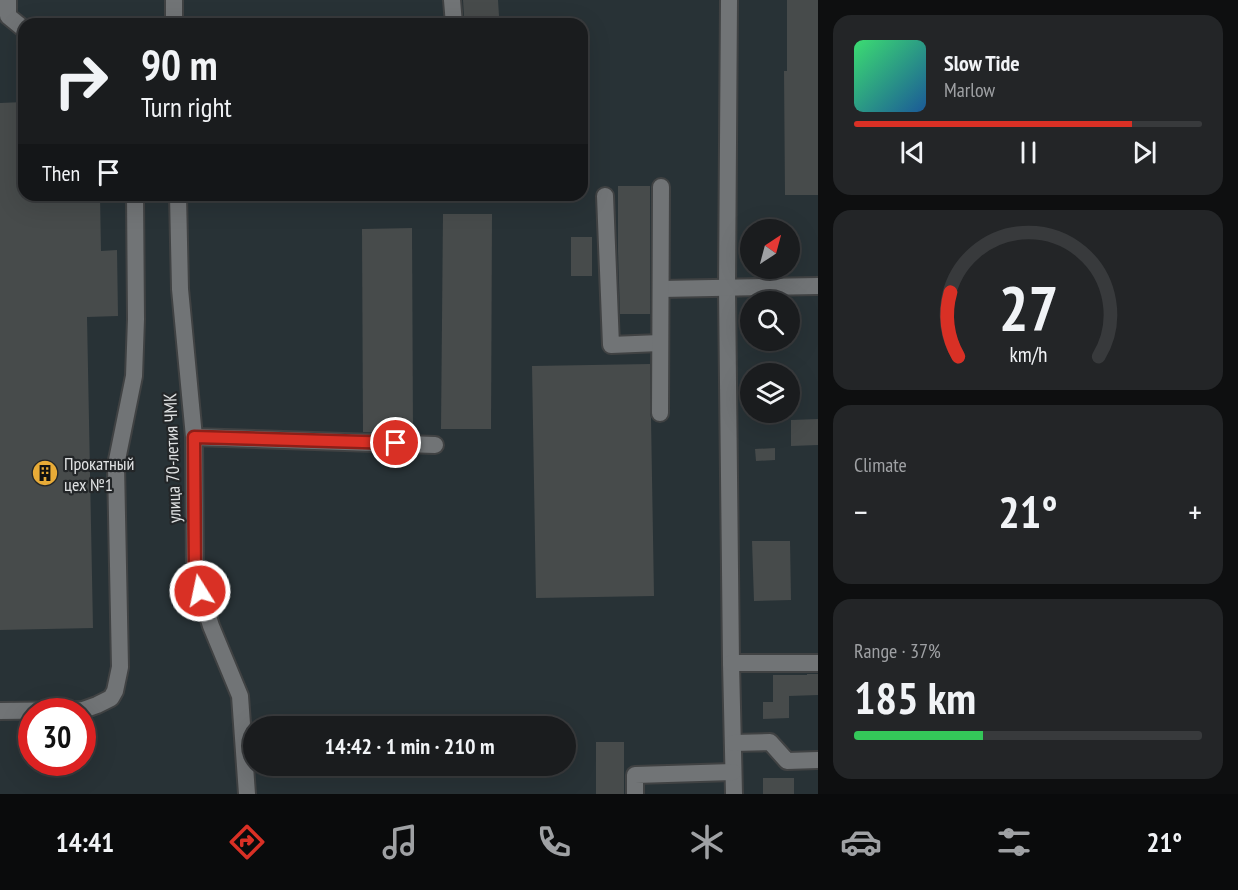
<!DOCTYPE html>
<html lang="en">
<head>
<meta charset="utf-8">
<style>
  :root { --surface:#1a1c1e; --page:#232527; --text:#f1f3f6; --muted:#9fa1a4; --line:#383a3c; --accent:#d93025 }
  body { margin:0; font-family:"PT Sans Narrow",sans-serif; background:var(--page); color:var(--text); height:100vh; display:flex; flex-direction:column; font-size:22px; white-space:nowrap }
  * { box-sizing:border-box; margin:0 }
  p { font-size:20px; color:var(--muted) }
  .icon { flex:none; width:33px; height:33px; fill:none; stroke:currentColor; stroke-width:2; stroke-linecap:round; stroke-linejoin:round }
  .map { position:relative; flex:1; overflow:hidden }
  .side { display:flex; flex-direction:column; gap:15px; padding:15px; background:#0e0f10; width:420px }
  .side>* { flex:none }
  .banner { position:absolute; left:18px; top:18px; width:570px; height:183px; border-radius:18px; box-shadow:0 6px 24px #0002,0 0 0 2px var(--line); background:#1a1c1e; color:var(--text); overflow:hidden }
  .needle { width:39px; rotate:36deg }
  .buttons { position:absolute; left:740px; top:219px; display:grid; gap:12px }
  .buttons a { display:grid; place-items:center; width:60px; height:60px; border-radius:50%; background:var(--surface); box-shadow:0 6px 24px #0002,0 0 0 2px var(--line); font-size:30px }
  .speed { position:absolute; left:18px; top:698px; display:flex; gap:12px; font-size:30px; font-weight:700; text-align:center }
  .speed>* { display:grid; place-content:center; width:78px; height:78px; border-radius:50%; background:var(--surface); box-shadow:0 6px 24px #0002,0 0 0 2px var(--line); line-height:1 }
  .speed .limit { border:9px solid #d22; background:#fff; color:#111 }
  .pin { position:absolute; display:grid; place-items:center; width:51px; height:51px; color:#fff; margin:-26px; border:3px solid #fff; border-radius:50%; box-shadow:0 2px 6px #0007 }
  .me { position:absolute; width:66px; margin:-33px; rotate:350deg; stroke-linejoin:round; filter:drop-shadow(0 0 4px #0008) }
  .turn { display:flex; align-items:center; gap:21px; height:126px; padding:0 24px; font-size:27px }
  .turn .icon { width:78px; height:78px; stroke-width:2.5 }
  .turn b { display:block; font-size:42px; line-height:51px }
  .then { display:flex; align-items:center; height:57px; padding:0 24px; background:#0003; gap:12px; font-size:22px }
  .big { font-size:45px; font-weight:700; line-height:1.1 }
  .side .widget { flex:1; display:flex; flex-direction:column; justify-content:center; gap:9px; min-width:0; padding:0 21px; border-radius:18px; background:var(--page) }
  .side .dial { align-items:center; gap:0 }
  .dial svg { height:156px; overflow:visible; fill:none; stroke:var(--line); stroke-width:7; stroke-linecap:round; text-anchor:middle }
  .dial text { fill:var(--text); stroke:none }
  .song { display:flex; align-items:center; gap:18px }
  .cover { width:72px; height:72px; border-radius:9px; background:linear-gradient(135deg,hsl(140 70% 55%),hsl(210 70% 35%)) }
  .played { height:6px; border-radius:3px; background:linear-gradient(90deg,var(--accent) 80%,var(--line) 80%) }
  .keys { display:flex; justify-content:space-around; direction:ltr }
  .heat { display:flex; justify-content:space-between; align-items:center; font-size:33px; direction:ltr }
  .charge { height:9px; border-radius:4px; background:linear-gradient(90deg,#34c759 37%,var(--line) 0) }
  .trip { position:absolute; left:243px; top:716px; width:333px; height:60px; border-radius:30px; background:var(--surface); box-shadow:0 6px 24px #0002,0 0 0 2px var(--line); font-weight:700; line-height:60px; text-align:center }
  .dock { display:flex; height:96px; justify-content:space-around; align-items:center; background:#0a0b0c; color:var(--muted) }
  .dock .icon { width:42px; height:42px }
  .dock .on { color:var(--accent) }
  .dock b { font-size:27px; color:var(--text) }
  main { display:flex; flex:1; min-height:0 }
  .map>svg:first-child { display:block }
</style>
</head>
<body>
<main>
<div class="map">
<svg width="818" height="794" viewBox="0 0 818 794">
  <rect width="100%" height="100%" fill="#232628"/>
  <path fill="#283236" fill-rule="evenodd" d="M0 0H818V794H0ZM24 24H582V195H24ZM750 230H789V268H750ZM750 302H789V340H750ZM750 374H789V412H750ZM32 711H82V762H32ZM254 726H566V765H254Z"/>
  <g fill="#474b4b">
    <polygon points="463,0 498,0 499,16 464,16"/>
    <polygon points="787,0 818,0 818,195 785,195 784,71 787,71"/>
    <polygon points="24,102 24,195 100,195 101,251 117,250 118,316 87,317 93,628 0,630 0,103"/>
    <polygon points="618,186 650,186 650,314 620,314 618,251"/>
    <polygon points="443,214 492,214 491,429 441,429"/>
    <polygon points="412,228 413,434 363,432 362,229"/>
    <rect x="571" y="237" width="21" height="39"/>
    <polygon points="650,364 650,413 651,418 654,596 536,598 532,366"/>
    <polygon points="818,419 818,445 791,446 791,420"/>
    <polygon points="775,448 775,460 756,461 755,449"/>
    <polygon points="752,541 790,541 791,600 754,601"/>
    <polygon points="807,674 818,674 818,695 789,696 789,718 763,719 763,702 773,702 773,675 807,675"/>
    <rect x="596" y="742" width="28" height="52"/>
    <rect x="763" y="778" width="31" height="16"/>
  </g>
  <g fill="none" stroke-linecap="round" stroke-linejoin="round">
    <g stroke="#404243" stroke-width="20">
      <g id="minor">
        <polyline points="8,0 8,16 24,29"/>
        <polyline points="452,0 454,24"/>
        <polyline points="729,0 727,289 731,663 734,794"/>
        <polyline points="174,24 174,0"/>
        <polyline points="178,195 180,289 194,437 195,574 211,626 240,696 247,794"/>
        <polyline points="605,196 611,345 660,343"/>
        <polyline points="661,289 818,286"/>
        <polyline points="660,413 661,187"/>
        <polyline points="194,437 435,445"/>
        <polyline points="731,663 818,663"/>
        <polyline points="0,711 83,710 97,705 111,698 115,691 120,667 116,465 134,376 136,319 135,195"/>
        <polyline points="733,743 770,742 787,761 818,760"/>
        <polyline points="635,794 635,775 733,772"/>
      </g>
    </g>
    <use href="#minor" stroke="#717476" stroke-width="16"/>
  </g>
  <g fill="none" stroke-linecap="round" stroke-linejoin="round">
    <g stroke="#8d1f18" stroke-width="15">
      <polyline id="route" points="200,591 195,574 194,437 396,443"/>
    </g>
    <use href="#route" stroke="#d93025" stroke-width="10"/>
  </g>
  <defs>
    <g id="building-disc" transform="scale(1.35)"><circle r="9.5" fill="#e8ab37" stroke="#232628"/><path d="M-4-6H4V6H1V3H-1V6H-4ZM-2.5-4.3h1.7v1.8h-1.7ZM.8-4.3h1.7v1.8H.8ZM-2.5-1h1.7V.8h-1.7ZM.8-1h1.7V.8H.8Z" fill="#111"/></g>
  </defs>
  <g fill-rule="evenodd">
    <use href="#building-disc" x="45" y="473"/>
  </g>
  <g text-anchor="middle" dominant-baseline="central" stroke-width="4.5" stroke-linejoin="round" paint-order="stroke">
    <g font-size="18" fill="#e0e2e3" stroke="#232628">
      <text transform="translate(172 458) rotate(-92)">улица 70-летия ЧМК</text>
    </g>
    <g font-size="18" fill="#e0e2e3" stroke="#232628" text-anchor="start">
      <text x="64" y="463">Прокатный<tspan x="64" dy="21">цех №1</tspan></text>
    </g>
  </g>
</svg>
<div class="buttons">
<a><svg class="needle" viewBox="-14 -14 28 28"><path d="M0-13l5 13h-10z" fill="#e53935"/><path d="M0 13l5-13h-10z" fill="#9fa1a4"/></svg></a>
<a><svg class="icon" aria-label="search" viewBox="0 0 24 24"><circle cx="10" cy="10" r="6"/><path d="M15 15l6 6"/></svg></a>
<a><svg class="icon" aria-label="layers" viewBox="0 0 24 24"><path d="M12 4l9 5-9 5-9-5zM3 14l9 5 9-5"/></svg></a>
</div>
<div class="speed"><div class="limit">30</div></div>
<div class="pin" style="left:396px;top:443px;background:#d93025"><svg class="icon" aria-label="arrive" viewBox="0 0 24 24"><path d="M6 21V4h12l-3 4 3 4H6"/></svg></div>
<svg class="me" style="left:200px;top:591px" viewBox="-20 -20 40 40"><circle r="17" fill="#d93025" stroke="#fff" stroke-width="3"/><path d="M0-11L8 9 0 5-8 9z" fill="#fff"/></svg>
<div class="trip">14:42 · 1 min · 210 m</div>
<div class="banner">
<div class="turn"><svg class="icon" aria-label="right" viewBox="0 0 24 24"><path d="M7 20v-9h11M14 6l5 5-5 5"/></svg><div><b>90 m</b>Turn right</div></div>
<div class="then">Then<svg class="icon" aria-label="arrive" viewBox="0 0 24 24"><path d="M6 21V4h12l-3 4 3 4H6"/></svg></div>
</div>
</div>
<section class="side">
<div class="widget">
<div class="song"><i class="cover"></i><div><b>Slow Tide</b><p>Marlow</p></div></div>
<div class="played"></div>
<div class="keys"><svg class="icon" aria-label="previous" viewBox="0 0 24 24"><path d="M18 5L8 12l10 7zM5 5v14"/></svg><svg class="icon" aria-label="pause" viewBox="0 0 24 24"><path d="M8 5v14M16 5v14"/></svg><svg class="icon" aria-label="next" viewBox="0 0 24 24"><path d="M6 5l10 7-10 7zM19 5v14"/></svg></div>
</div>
<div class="widget dial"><svg viewBox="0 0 100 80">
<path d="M14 69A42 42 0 1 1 86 69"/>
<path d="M14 69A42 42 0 0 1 10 36" stroke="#d93025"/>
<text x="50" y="56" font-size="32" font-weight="700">27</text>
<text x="50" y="72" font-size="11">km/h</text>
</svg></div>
<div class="widget"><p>Climate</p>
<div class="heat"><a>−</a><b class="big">21°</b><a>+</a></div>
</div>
<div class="widget"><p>Range · 37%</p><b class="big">185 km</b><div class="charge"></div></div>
</section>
</main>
<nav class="dock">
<b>14:41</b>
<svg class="icon on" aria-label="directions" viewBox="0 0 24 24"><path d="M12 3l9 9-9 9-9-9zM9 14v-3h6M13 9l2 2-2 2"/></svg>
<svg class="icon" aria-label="music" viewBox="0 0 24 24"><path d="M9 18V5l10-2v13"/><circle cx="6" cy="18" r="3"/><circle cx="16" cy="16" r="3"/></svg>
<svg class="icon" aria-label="phone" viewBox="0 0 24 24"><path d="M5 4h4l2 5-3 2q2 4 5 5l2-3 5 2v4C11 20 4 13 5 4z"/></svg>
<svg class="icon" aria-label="climate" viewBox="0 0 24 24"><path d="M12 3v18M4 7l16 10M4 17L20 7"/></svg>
<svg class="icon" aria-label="car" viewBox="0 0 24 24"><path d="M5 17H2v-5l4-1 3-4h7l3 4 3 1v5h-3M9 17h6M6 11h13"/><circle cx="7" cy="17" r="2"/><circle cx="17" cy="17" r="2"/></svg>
<svg class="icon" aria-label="filters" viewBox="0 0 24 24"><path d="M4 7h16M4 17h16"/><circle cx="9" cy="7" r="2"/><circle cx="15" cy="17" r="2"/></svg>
<b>21°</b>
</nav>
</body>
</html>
